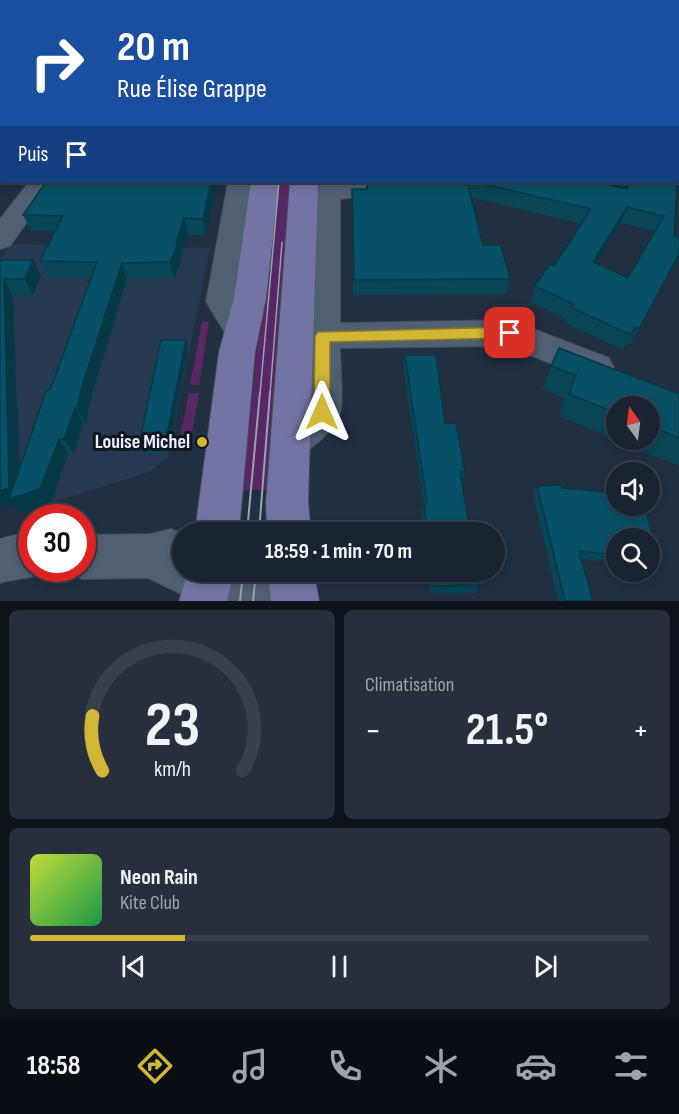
<!DOCTYPE html>
<html lang="fr">
<head>
<meta charset="utf-8">
<style>
  :root { --surface:#1a2331; --page:#272f3d; --text:#f1f3f6; --muted:#9fa4ab; --line:#38404d; --accent:#d2b736 }
  body { margin:0; font-family:"Sofia Sans Condensed",sans-serif; background:var(--page); color:var(--text); height:100vh; display:flex; flex-direction:column; font-size:22px; white-space:nowrap }
  * { box-sizing:border-box; margin:0 }
  p { font-size:20px; color:var(--muted) }
  .icon { flex:none; width:33px; height:33px; fill:none; stroke:currentColor; stroke-width:2; stroke-linecap:round; stroke-linejoin:round }
  .map { position:relative; height:601px; overflow:hidden }
  .panel { display:flex; flex-direction:column; gap:9px; padding:9px; background:#0e131b; flex:1 }
  .panel>* { flex:none }
  .banner { position:absolute; left:0px; top:0px; width:680px; height:183px; box-shadow:0 3px 9px #0003,0 0 0 2px var(--line); background:#1a4fa0; color:#fff; overflow:hidden }
  .needle { width:39px; rotate:346deg }
  .fabs { position:absolute; left:606px; top:396px; display:grid; gap:12px }
  .fabs a { display:grid; place-items:center; width:54px; height:54px; border-radius:50%; background:var(--surface); box-shadow:0 3px 9px #0003,0 0 0 2px var(--line); font-size:30px }
  .speed { position:absolute; left:18px; top:504px; display:flex; gap:12px; font-size:30px; font-weight:700; text-align:center }
  .speed>* { display:grid; place-content:center; width:78px; height:78px; border-radius:50%; background:var(--surface); box-shadow:0 3px 9px #0003,0 0 0 2px var(--line); line-height:1 }
  .speed .limit { border:9px solid #d22; background:#fff; color:#111 }
  .pin { position:absolute; display:grid; place-items:center; width:51px; height:51px; color:#fff; margin:-26px; border-radius:12px; box-shadow:0 3px 9px #0006 }
  .me { position:absolute; width:66px; margin:-33px; rotate:0deg; stroke-linejoin:round; filter:drop-shadow(0 0 4px #0008) }
  .turn { display:flex; align-items:center; gap:21px; height:126px; padding:0 18px; font-size:27px }
  .turn .icon { width:78px; height:78px; stroke-width:2.5 }
  .turn b { display:block; font-size:42px; line-height:51px }
  .then { display:flex; align-items:center; height:57px; padding:0 18px; background:#0003; gap:12px; font-size:22px }
  .big { font-size:45px; font-weight:700; line-height:1.1 }
  .panel .widget { flex:1; display:flex; flex-direction:column; justify-content:center; gap:9px; min-width:0; padding:0 21px; border-radius:9px; background:var(--page) }
  .panel .dial { align-items:center; gap:0 }
  .dial svg { height:156px; overflow:visible; fill:none; stroke:var(--line); stroke-width:7; stroke-linecap:round; text-anchor:middle }
  .dial text { fill:var(--text); stroke:none }
  .song { display:flex; align-items:center; gap:18px }
  .cover { width:72px; height:72px; border-radius:9px; background:linear-gradient(135deg,hsl(70 70% 55%),hsl(140 70% 35%)) }
  .played { height:6px; border-radius:3px; background:linear-gradient(90deg,var(--accent) 25%,var(--line) 25%) }
  .keys { display:flex; justify-content:space-around; direction:ltr }
  .heat { display:flex; justify-content:space-between; align-items:center; font-size:33px; direction:ltr }
  .panel .tiles { flex:1; display:grid; gap:9px; grid-template-columns:1fr 1fr }
  .widget:last-child { grid-column:span 2 }
  .trip { position:absolute; left:172px; top:522px; width:333px; height:60px; border-radius:30px; background:var(--surface); box-shadow:0 3px 9px #0003,0 0 0 2px var(--line); font-weight:700; line-height:60px; text-align:center }
  .tab-bar { display:flex; height:96px; justify-content:space-around; align-items:center; background:#0a0e14; color:var(--muted) }
  .tab-bar .icon { width:42px; height:42px }
  .tab-bar .selected { color:var(--accent) }
  .tab-bar b { font-size:27px; color:var(--text) }
  .map>svg:first-child { display:block }
</style>
</head>
<body>
<div class="map">
<svg width="679" height="601" viewBox="0 0 679 601">
  <rect width="100%" height="100%" fill="#222f41"/>
  <polygon fill="#273950" points="11,244 210,248 168,457 149,472 21,512 18,408 0,412 0,260"/>
  <g fill="#582764">
    <polygon points="273,184 292,184 271,490 243,490"/>
    <polygon points="202,322 209,322 199,385 190,385"/>
    <polygon points="189,393 199,393 191,438 180,438"/>
  </g>
  <g fill="none" stroke-linecap="round" stroke-linejoin="round">
    <g stroke="#404c5b" stroke-width="2">
      <g id="minor">
        <polygon points="238,0 265,0 237,2"/>
        <polygon points="669,0 679,0 679,6 678,2"/>
        <rect x="0" y="156" width="2" height="16"/>
        <polygon points="29,182 55,182 10,246 0,249 0,219"/>
        <polygon points="228,182 254,182 238,301 257,330 253,339 241,343 229,339 206,302"/>
        <path d="M314 182H420L422 184 418 190 409 192 340 199V323L510 320 609 358 614 368 609 378 597 382 507 346 340 348C340 365 344 399 340 414 335 431 306 454 290 460L277 455 271 443 277 431 304 406Z"/>
        <polygon points="171,529 183,534 183,572 304,572 308,573 315,589 310,601 196,601 148,578 82,579 67,572 65,568 82,568 82,535 150,534"/>
        <path d="M15 535H32V568H49L47 572C32 579 16 578 0 583V539Z"/>
      </g>
    </g>
    <g stroke="#404c5b" stroke-width="2">
      <g id="major">
        <rect x="276" y="0" width="18" height="2"/>
        <rect x="302" y="0" width="18" height="2"/>
        <polygon points="251,182 279,182 266,298 255,352 239,532 195,532 219,352 234,298"/>
        <polygon points="290,182 318,182 308,502 311,532 267,532 266,502"/>
        <polygon points="188,572 234,572 227,601 179,601"/>
        <polygon points="268,572 314,572 319,601 271,601"/>
      </g>
    </g>
    <use href="#minor" fill="#505f72" fill-rule="evenodd"/>
    <use href="#major" fill="#7274a3" fill-rule="evenodd"/>
    <g stroke="#98a2b1" stroke-width="1.5">
      <polyline points="260,394 279,182"/>
      <polyline points="270,394 282,242"/>
    </g>
    <g stroke="#98a2b1" stroke-width="2">
      <polyline points="247,532 260,392"/>
      <polyline points="259,532 270,392"/>
      <polyline points="240,601 243,572"/>
      <polyline points="253,601 256,572"/>
    </g>
  </g>
  <g fill="#074557" fill-rule="evenodd">
    <polygon points="679,109 679,164 678,163 678,111"/>
    <polygon points="45,182 217,182 206,235 188,235 181,256 180,265 174,278 127,279 90,401 86,424 83,423 74,454 68,454 51,503 20,513 13,504 0,508 0,262 41,276 33,295 13,296 19,468 91,278 47,277 40,261 55,231 31,231 23,215"/>
    <path d="M449 182H594L627 189 677 182 674 236 679 254 630 344 627 343 623 350 565 323 567 319 530 302 535 286 554 266 582 224 471 197 483 245 510 279 506 294 353 295 352 189H366L367 183 449 184ZM620 223 655 231 628 278 595 263Z"/>
    <polygon points="186,340 188,350 168,453 143,454 139,445"/>
    <path d="M559 348 679 394V466L559 416 565 398 542 388ZM616 406H650V440H616Z"/>
    <polygon points="405,355 445,424 465,472 462,481 470,532 425,532 422,512 424,504 403,365"/>
    <polygon points="562,485 562,488 616,493 616,506 645,506 658,560 651,567 650,567 650,538 616,538 616,563 582,559 593,601 558,601 533,494 537,486"/>
    <polygon points="429,572 477,572 479,585 476,593 431,593"/>
  </g>
  <g fill="#063847">
    <polygon points="2,102 2,126 0,128 0,104"/>
    <polygon points="0,178 3,185 0,189"/>
    <polygon points="211,182 217,182 206,235 203,219"/>
    <polygon points="627,207 620,223 587,277 593,262"/>
    <polygon points="184,218 188,235 181,256 180,265 174,278 170,262"/>
    <polygon points="33,260 41,276 33,295 25,279"/>
    <polygon points="122,263 127,279 90,401 86,424 77,409 82,386"/>
    <polygon points="4,279 13,296 20,495 59,439 68,454 51,503 20,513 13,504 0,508"/>
    <polygon points="186,340 188,350 168,453 165,444"/>
    <polygon points="75,408 83,423 74,454 64,439"/>
  </g>
  <g fill="#085065" stroke="#063847" stroke-width="1.5" fill-rule="evenodd">
    <polygon points="0,0 44,0 45,2 2,2 2,102 0,104"/>
    <rect x="219" y="0" width="24" height="2"/>
    <polygon points="343,0 623,0 624,2 343,2"/>
    <polygon points="679,109 679,147 678,146 678,111"/>
    <polygon points="46,182 211,182 203,219 184,218 177,240 176,249 170,262 122,263 82,386 77,409 75,408 64,439 59,439 40,489 9,499 46,391 50,390 97,262 40,261 63,216 23,215"/>
    <polygon points="387,182 440,182 449,184 450,182 467,182 483,245 501,245 510,279 354,280 352,189 367,189 367,183"/>
    <path d="M474 182H594L627 189 630 182H677L674 236 679 238V254L639 329 635 327 631 335 572 308 574 304 535 286 550 264 554 266 591 209ZM627 207 664 216 628 278 593 262Z"/>
    <polygon points="1,260 33,260 25,279 4,279 9,488 0,491 0,262"/>
    <polygon points="161,340 186,340 165,444 139,445"/>
    <polygon points="559,348 679,394 679,438 650,426 650,406 616,406 616,413 569,394 576,375 551,366"/>
    <polygon points="405,355 436,355 445,424 456,423 465,472 460,472 470,532 433,532 432,526 427,526 424,503 427,503"/>
    <polygon points="562,485 562,488 616,493 616,506 645,506 658,560 650,559 650,538 616,538 616,555 579,551 593,601 565,601 537,486"/>
    <polygon points="432,572 477,572 479,585 434,586"/>
  </g>
  <polygon fill="#d2b736" stroke="#887723" stroke-width="1.5" points="510,327 516,329 518,333 516,337 510,338 330,342 330,412 328,417 322,419 316,417 314,412 315,336 318,332"/>
  <circle fill="#d2b736" stroke="#11171f" stroke-width="2" cx="202" cy="442" r="6"/>
  <g text-anchor="middle" dominant-baseline="central" stroke-width="6" stroke-linejoin="round" paint-order="stroke">
    <g font-size="20" font-weight="bold" fill="#e9f2fe" stroke="#11171f" text-anchor="end">
      <text x="190" y="442">Louise Michel</text>
    </g>
  </g>
</svg>
<div class="fabs">
<a><svg class="needle" viewBox="-14 -14 28 28"><path d="M0-13l5 13h-10z" fill="#e53935"/><path d="M0 13l5-13h-10z" fill="#9fa4ab"/></svg></a>
<a><svg class="icon" aria-label="sound" viewBox="0 0 24 24"><path d="M4 9h4l5-4v14l-5-4H4zM17 9q2 3 0 6"/></svg></a>
<a><svg class="icon" aria-label="search" viewBox="0 0 24 24"><circle cx="10" cy="10" r="6"/><path d="M15 15l6 6"/></svg></a>
</div>
<div class="speed"><div class="limit">30</div></div>
<div class="pin" style="left:510px;top:333px;background:#d93025"><svg class="icon" aria-label="arrive" viewBox="0 0 24 24"><path d="M6 21V4h12l-3 4 3 4H6"/></svg></div>
<svg class="me" style="left:322px;top:412px" viewBox="-20 -20 40 40"><path d="M0-17L14 15 0 8-14 15z" fill="#d2b736" stroke="#fff" stroke-width="4"/></svg>
<div class="trip">18:59 · 1 min · 70 m</div>
<div class="banner">
<div class="turn"><svg class="icon" aria-label="right" viewBox="0 0 24 24"><path d="M7 20v-9h11M14 6l5 5-5 5"/></svg><div><b>20 m</b>Rue Élise Grappe</div></div>
<div class="then">Puis<svg class="icon" aria-label="arrive" viewBox="0 0 24 24"><path d="M6 21V4h12l-3 4 3 4H6"/></svg></div>
</div>
</div>
<section class="panel">
<div class="tiles">
<div class="widget dial"><svg viewBox="0 0 100 80">
<path d="M14 69A42 42 0 1 1 86 69"/>
<path d="M14 69A42 42 0 0 1 9 41" stroke="#d2b736"/>
<text x="50" y="56" font-size="32" font-weight="700">23</text>
<text x="50" y="72" font-size="11">km/h</text>
</svg></div>
<div class="widget"><p>Climatisation</p>
<div class="heat"><a>−</a><b class="big">21.5°</b><a>+</a></div>
</div>
<div class="widget">
<div class="song"><i class="cover"></i><div><b>Neon Rain</b><p>Kite Club</p></div></div>
<div class="played"></div>
<div class="keys"><svg class="icon" aria-label="previous" viewBox="0 0 24 24"><path d="M18 5L8 12l10 7zM5 5v14"/></svg><svg class="icon" aria-label="pause" viewBox="0 0 24 24"><path d="M8 5v14M16 5v14"/></svg><svg class="icon" aria-label="next" viewBox="0 0 24 24"><path d="M6 5l10 7-10 7zM19 5v14"/></svg></div>
</div>
</div>
</section>
<nav class="tab-bar">
<b>18:58</b>
<svg class="icon selected" aria-label="directions" viewBox="0 0 24 24"><path d="M12 3l9 9-9 9-9-9zM9 14v-3h6M13 9l2 2-2 2"/></svg>
<svg class="icon" aria-label="music" viewBox="0 0 24 24"><path d="M9 18V5l10-2v13"/><circle cx="6" cy="18" r="3"/><circle cx="16" cy="16" r="3"/></svg>
<svg class="icon" aria-label="phone" viewBox="0 0 24 24"><path d="M5 4h4l2 5-3 2q2 4 5 5l2-3 5 2v4C11 20 4 13 5 4z"/></svg>
<svg class="icon" aria-label="climate" viewBox="0 0 24 24"><path d="M12 3v18M4 7l16 10M4 17L20 7"/></svg>
<svg class="icon" aria-label="car" viewBox="0 0 24 24"><path d="M5 17H2v-5l4-1 3-4h7l3 4 3 1v5h-3M9 17h6M6 11h13"/><circle cx="7" cy="17" r="2"/><circle cx="17" cy="17" r="2"/></svg>
<svg class="icon" aria-label="filters" viewBox="0 0 24 24"><path d="M4 7h16M4 17h16"/><circle cx="9" cy="7" r="2"/><circle cx="15" cy="17" r="2"/></svg>
</nav>
</body>
</html>
